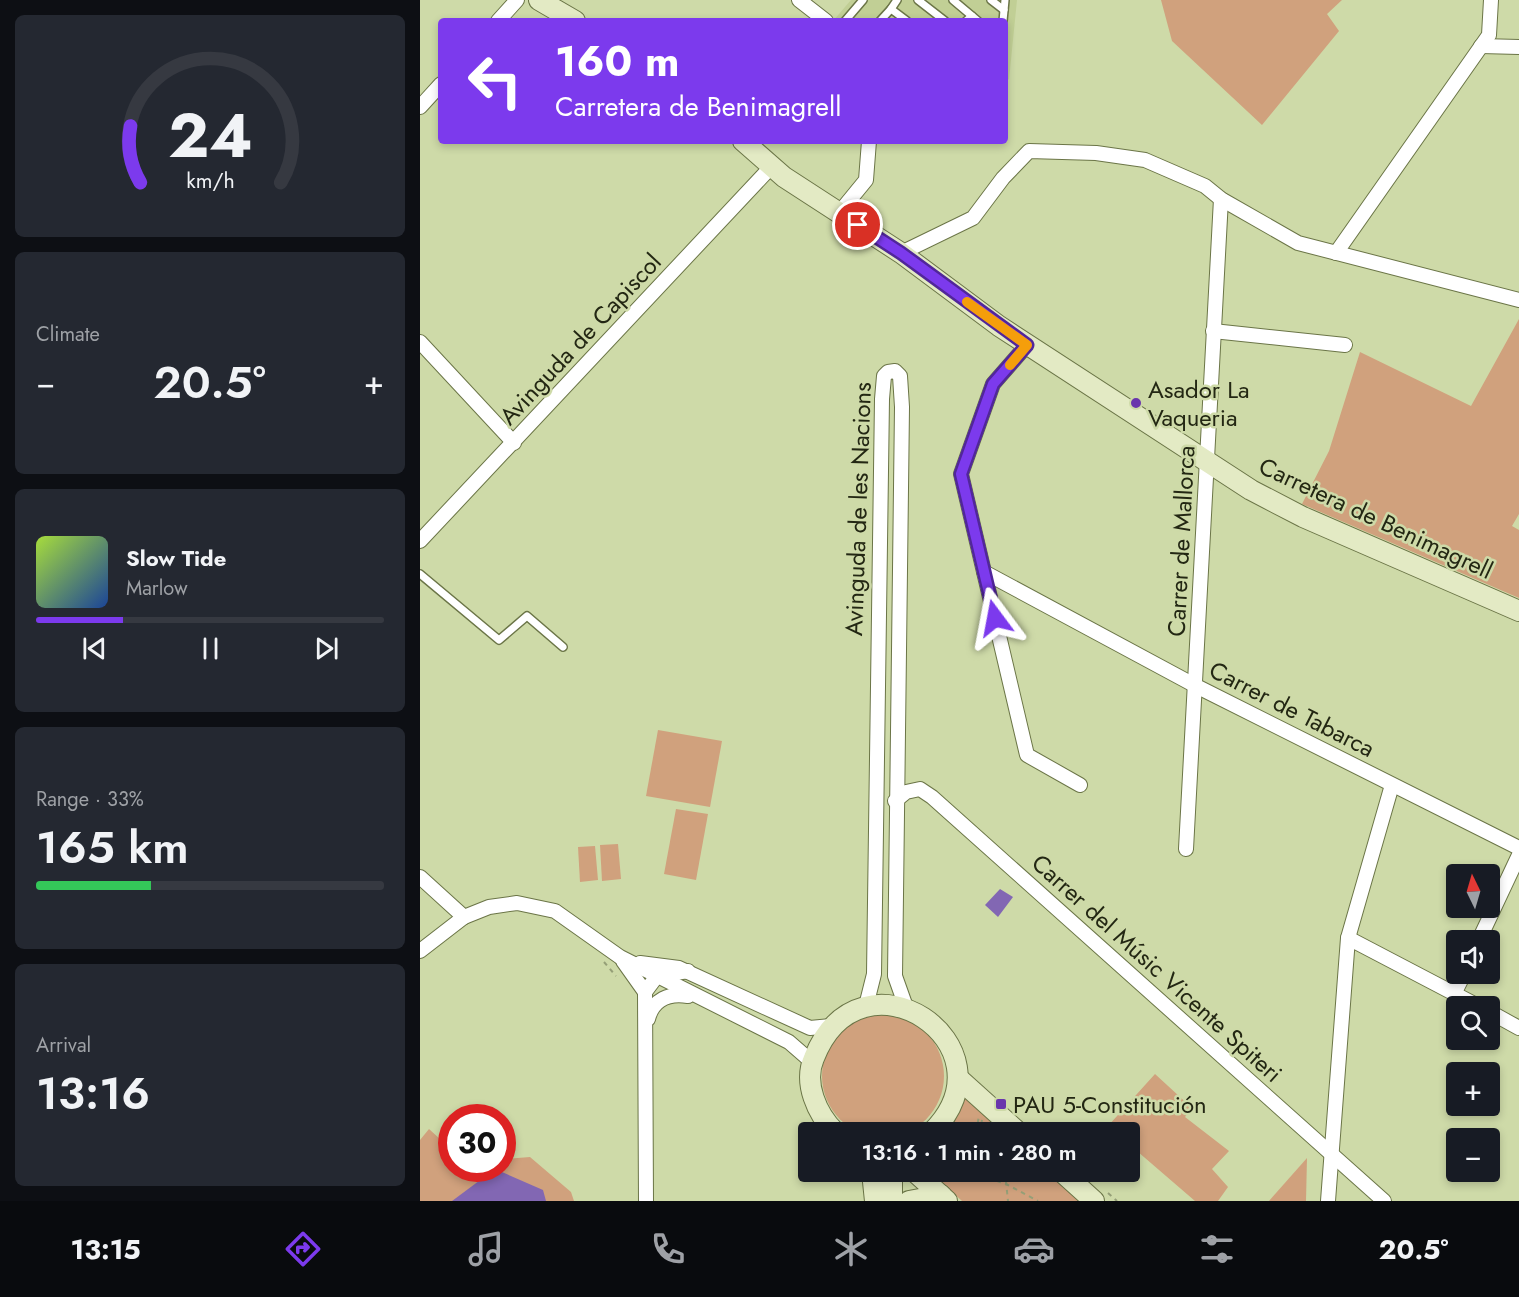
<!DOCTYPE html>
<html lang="en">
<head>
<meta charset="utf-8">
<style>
  :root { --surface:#171b24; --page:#242831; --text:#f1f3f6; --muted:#9ea1a6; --line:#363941; --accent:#7c3aed }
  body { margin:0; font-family:Jost,sans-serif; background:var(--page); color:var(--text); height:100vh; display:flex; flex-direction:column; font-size:22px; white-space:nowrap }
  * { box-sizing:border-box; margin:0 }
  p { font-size:20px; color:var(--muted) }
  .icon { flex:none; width:33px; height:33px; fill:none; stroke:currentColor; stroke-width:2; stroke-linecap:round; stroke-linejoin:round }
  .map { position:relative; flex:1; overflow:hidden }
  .side { display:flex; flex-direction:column; gap:15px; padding:15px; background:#0d0f14; width:420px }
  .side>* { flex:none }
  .banner { position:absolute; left:18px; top:18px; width:570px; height:126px; border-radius:6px; box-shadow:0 3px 9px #0003; background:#7c3aed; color:#fff; overflow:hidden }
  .needle { width:39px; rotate:355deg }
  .controls { position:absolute; left:1026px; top:864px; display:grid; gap:12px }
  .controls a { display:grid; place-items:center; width:54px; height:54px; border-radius:6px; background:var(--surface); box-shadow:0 3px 9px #0003; font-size:30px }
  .speed { position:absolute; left:18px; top:1104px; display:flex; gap:12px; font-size:30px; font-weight:700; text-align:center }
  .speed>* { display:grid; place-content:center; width:78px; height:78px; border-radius:50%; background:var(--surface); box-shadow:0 3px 9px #0003; line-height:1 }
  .speed .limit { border:9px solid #d22; background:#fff; color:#111 }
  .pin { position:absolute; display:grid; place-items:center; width:51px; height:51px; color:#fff; margin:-26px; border:3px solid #fff; border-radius:50%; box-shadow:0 2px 6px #0007 }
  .me { position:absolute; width:66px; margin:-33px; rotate:347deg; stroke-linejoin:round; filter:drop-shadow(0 0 4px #0008) }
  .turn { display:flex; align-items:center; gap:21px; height:126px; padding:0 18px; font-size:27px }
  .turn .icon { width:78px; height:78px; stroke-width:2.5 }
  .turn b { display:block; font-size:42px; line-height:51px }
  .big { font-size:45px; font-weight:600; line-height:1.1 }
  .side .card { flex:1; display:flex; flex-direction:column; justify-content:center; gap:9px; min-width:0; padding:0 21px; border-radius:9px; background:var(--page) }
  .side .dial { align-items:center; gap:0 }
  .dial svg { height:156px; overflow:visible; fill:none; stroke:var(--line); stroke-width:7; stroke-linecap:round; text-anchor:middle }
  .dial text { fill:var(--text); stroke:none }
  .song { display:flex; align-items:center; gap:18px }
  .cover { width:72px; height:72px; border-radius:9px; background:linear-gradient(135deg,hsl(80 70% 55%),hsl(220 70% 35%)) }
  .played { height:6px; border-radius:3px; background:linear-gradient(90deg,var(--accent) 25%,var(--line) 25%) }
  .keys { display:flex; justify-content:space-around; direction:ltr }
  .heat { display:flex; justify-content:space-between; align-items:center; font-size:33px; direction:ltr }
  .charge { height:9px; border-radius:4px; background:linear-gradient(90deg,#34c759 33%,var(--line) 0) }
  .trip { position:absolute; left:378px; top:1122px; width:342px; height:60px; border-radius:6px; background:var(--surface); box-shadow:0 3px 9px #0003; font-weight:600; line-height:60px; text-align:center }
  .menu { display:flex; height:96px; justify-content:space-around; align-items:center; background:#090b0e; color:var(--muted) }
  .menu .icon { width:42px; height:42px }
  .menu .on { color:var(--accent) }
  .menu b { font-size:27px; color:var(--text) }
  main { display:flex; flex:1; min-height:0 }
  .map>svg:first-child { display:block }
</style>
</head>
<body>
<main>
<section class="side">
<div class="card dial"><svg viewBox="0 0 100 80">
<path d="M14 69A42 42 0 1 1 86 69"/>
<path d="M14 69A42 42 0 0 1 9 40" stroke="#7c3aed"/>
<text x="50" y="56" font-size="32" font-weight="700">24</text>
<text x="50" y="72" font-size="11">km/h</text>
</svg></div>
<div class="card"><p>Climate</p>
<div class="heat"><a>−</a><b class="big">20.5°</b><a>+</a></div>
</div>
<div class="card">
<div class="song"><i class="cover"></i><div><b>Slow Tide</b><p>Marlow</p></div></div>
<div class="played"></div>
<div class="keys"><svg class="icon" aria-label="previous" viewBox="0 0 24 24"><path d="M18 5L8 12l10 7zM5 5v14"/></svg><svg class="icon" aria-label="pause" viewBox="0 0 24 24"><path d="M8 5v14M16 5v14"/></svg><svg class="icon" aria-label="next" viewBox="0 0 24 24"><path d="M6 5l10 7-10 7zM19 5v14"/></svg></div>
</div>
<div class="card"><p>Range · 33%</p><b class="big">165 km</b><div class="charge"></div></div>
<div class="card"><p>Arrival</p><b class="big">13:16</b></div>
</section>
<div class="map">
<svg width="1099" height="1201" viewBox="0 0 1099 1201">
  <rect width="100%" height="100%" fill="#cedaa8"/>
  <polygon fill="#c1cf95" points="431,0 597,0 589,80 585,76 585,21 413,21"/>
  <g fill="#d0a17d">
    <polygon points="741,0 922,0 907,14 919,31 842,125 752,41"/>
    <polygon points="1099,319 1099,514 1092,526 1099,530 1099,598 882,504 909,451 940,352 1051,406"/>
    <polygon points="238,730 302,741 290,807 226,796"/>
    <polygon points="256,809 288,814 276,880 244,874"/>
    <polygon points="198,844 201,879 182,881 180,845"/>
    <polygon points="175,846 178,880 160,882 158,847"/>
    <circle cx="463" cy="1076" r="61"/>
    <polygon points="735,1074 772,1108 765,1117 809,1151 792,1169 808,1187 798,1201 775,1201 710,1145 710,1132 696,1132 688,1126"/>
    <polygon points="543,1093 587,1132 521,1132"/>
    <polygon points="9,1129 31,1149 32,1168 82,1168 83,1159 110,1157 151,1192 154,1201 0,1201 0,1140"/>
    <polygon points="887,1158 886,1201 849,1201"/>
    <polygon points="510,1172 630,1172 662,1201 542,1201"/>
  </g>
  <g fill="#8267b3">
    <polygon points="580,889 593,897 578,917 565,905"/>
    <polygon points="75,1169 123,1190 126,1201 32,1201"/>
  </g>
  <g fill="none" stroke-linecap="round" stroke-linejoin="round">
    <g stroke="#6b7547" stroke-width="10">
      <g id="lane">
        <polyline points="498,0 525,21"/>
        <polyline points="533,0 552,16"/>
        <polyline points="571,0 584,10"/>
        <polyline points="471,9 477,0"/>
        <polyline points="425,21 443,0"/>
        <polyline points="460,21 471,9 487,21"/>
        <polyline points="546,21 552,16 558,21"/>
        <polyline points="583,21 585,0"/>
        <polyline points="0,574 79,640 107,616 143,647"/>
      </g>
    </g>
    <g stroke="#6b7547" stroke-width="16">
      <g id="street">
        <polyline points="379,0 406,21"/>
        <polyline points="78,21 97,0"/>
        <polyline points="1061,46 1099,47"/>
        <polyline points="0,107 21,84"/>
        <polyline points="419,213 446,180 449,141"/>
        <polyline points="481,253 553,218 583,178 609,151 676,153 725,160 785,186 801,199 878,243 1099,300"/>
        <polyline points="916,253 1069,35 1071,0"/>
        <polyline points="793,331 925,345"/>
        <polyline points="0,342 94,443"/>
        <polyline points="607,345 573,384 541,474 607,755 660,785"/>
        <polyline points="0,541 352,166"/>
        <polyline points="564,572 776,686 1099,848"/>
        <polyline points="475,801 486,792 500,789 512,797 964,1201"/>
        <polyline points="766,849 801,199"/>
        <polyline points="0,877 44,917"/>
        <polyline points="928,938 1058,1006"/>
        <polyline points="1059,940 1099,855"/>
        <polyline points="0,951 44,917 69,907 97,903 135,911 200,957 369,1042 392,1062"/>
        <polyline points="203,961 225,992"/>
        <polyline points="220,963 259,968 390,1028 411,1026"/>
        <polyline points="1034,994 1044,974"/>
        <polyline points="446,1006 454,974 462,399 464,376 468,372 475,371 480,376 482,407 475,976 486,1007"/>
        <polyline points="1070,1012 1099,1028"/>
        <path d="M228 1019C233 999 249 993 268 996"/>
        <polyline points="226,1201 225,992 237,976 268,971"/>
        <polyline points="908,1201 928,938 972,785"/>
      </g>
    </g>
    <g stroke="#6b7547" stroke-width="22">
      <g id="secondary">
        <polyline points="119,0 155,21"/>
        <polyline points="323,141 364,177 481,253 579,326 831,490 883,517 1099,611"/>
        <polyline points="538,1078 598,1132"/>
        <path d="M415 1132C397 1114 383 1083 394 1058 441 939 599 1045 512 1132"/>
        <polyline points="452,1172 455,1201"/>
        <polyline points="495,1172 527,1201"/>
        <polyline points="642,1172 674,1201"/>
        <polyline points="472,1201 472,1172"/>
        <polyline points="489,1201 521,1195"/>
      </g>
    </g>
    <g stroke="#959f77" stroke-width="2" stroke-dasharray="4.5 4.5" stroke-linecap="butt">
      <polyline points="184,962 196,976"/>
      <polyline points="614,1126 620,1132"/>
      <polyline points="556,1132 559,1116"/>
      <polyline points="560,1132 562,1120"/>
      <polyline points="551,1172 586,1184 618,1201"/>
      <polyline points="585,1172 588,1201"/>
      <polyline points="688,1193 697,1201"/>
    </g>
    <use href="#lane" stroke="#fff" stroke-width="7"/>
    <use href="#street" stroke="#fff" stroke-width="14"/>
    <use href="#secondary" stroke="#e3eac4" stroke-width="20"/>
  </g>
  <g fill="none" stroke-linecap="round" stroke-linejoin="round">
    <g stroke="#51269a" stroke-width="15">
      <polyline id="route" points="438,225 481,253 607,345 573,384 541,474 575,618"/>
    </g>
    <use href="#route" stroke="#7c3aed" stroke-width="10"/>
    <polyline stroke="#f59e0b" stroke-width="10" points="547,302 607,345 590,365"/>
  </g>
  <g fill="#6935ac" stroke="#cedaa8" stroke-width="2">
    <circle cx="716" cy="403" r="6"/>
    <rect x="575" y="1098" width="12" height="12" rx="3"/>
  </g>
  <g text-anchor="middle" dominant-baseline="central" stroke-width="5" stroke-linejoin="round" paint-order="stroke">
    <g font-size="24" fill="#232713" stroke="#cedaa8">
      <text transform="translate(160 339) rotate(-47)">Avinguda de Capiscol</text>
      <text transform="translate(438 509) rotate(-88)">Avinguda de les Nacions</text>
      <text transform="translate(956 518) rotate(25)">Carretera de Benimagrell</text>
      <text transform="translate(761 541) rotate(-87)">Carrer de Mallorca</text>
      <text transform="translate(872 709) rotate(27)">Carrer de Tabarca</text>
      <text transform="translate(737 968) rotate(42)">Carrer del Músic Vicente Spiteri</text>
    </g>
    <g font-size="24" fill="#232713" stroke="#cedaa8" text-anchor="start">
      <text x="728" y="389">Asador La<tspan x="728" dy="28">Vaqueria</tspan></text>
      <text x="593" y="1104">PAU 5-Constitución</text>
    </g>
  </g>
</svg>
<div class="controls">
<a><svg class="needle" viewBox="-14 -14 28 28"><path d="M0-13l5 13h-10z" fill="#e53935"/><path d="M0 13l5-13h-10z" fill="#9ea1a6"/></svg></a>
<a><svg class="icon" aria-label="sound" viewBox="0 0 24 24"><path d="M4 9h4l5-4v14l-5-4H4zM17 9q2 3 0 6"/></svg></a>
<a><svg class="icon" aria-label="search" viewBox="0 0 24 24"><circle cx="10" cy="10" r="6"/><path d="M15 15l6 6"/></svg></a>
<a>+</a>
<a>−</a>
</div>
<div class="speed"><div class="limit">30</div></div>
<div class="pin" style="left:438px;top:225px;background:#d93025"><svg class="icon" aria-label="arrive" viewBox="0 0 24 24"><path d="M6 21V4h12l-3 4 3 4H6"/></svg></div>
<svg class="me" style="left:575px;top:618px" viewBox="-20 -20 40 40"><path d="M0-17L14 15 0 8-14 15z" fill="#7c3aed" stroke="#fff" stroke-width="4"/></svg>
<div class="trip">13:16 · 1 min · 280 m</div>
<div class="banner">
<div class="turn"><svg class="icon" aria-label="left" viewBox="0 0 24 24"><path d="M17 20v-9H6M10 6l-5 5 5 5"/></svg><div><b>160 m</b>Carretera de Benimagrell</div></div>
</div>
</div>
</main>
<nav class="menu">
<b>13:15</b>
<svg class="icon on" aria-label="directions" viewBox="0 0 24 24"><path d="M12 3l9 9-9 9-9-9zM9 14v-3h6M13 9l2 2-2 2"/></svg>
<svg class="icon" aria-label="music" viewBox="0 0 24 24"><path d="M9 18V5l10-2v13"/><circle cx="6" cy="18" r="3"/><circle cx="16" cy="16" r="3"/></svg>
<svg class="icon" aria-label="phone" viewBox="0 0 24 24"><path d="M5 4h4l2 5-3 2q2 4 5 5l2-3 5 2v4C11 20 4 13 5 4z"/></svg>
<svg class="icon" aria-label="climate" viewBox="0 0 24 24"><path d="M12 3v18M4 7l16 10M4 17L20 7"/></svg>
<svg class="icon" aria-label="car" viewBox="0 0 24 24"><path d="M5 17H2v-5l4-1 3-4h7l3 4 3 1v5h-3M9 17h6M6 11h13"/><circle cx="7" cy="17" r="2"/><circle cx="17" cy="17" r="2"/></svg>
<svg class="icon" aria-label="filters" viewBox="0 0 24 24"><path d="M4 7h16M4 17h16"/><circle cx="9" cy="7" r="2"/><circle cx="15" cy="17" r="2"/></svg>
<b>20.5°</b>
</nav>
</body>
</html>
